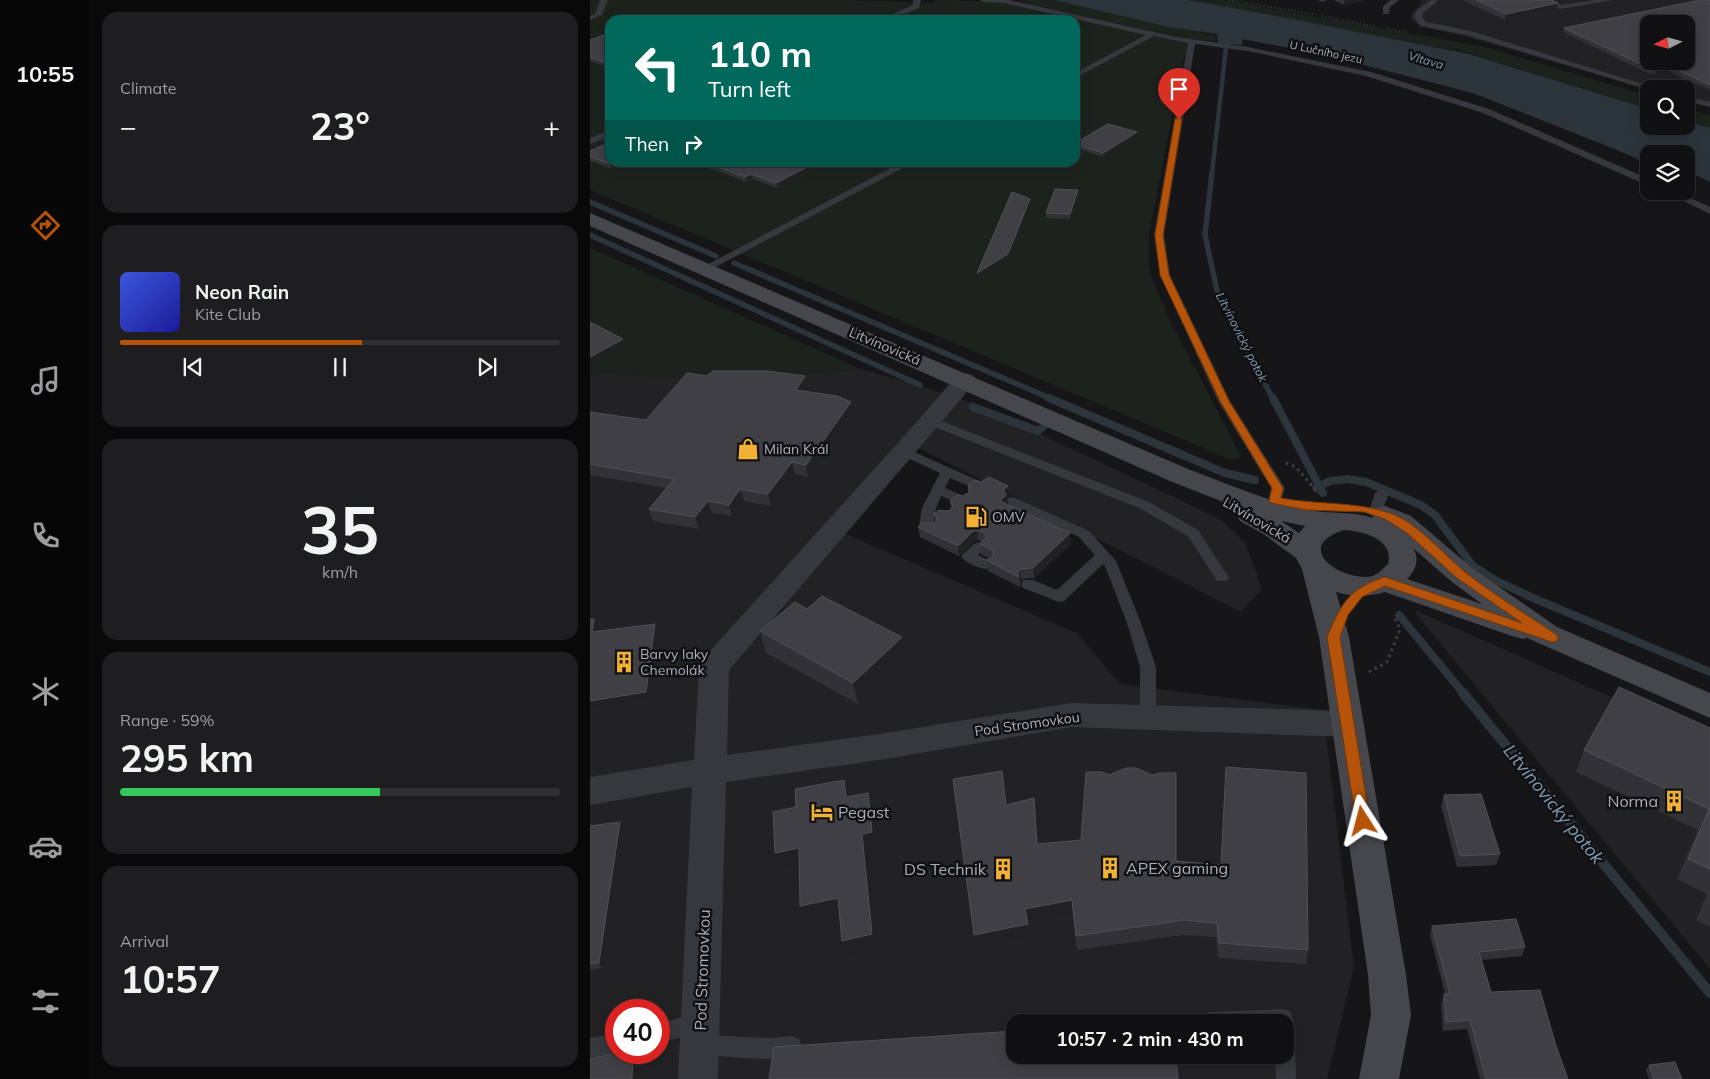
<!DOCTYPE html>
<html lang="en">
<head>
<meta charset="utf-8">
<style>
  :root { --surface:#101012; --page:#1e1e20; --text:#f1f3f6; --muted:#9c9d9f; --line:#303032; --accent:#b45309 }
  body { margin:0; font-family:Mulish,sans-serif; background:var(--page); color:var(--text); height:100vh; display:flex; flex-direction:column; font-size:19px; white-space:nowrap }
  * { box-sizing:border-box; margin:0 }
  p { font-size:16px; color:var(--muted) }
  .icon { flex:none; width:28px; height:28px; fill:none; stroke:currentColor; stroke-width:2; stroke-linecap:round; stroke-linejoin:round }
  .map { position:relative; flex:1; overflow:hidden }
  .side { display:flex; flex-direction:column; gap:12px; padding:12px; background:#09090a; width:500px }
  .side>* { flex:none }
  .banner { position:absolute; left:15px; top:15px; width:475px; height:152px; border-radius:15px; box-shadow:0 2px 12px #0003,0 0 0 1px var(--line); background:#00695c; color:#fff; overflow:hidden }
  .needle { width:32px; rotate:264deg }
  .tools { position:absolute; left:1050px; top:15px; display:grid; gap:10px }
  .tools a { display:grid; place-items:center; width:55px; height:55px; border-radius:10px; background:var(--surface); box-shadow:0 2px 12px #0003,0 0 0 1px var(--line); font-size:25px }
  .speed { position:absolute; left:15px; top:999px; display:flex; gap:10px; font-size:25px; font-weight:700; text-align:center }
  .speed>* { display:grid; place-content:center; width:65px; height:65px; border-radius:50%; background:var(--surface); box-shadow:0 2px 12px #0003,0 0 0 1px var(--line); line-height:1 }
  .speed .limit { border:8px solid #d22; background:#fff; color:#111 }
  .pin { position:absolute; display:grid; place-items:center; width:42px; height:42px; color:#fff; margin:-51px -21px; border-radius:50% 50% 50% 0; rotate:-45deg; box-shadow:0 0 5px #0007 }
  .pin .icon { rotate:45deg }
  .me { position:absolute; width:55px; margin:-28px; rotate:351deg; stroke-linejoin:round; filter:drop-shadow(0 0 4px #0008) }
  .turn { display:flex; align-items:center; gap:18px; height:105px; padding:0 20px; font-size:22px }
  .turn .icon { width:65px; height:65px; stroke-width:2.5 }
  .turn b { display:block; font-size:35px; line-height:42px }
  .then { display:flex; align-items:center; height:48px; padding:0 20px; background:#0003; gap:10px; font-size:19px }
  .big { font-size:38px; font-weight:700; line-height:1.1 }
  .side .card { flex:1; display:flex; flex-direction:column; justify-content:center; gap:8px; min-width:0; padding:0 18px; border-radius:15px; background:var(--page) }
  .side .dial { align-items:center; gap:0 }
  .dial b { font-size:65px; line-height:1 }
  .song { display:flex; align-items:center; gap:15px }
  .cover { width:60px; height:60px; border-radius:8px; background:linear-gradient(135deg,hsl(230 70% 55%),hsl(240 70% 35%)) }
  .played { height:5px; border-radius:2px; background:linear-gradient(90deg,var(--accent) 55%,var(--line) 55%) }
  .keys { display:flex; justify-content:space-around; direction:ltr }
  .heat { display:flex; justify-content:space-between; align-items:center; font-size:28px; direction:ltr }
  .charge { height:8px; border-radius:4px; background:linear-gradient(90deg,#34c759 59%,var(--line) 0) }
  .trip { position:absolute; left:416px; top:1014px; width:288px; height:50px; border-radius:15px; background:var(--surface); box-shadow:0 2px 12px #0003,0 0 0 1px var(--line); font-weight:700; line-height:50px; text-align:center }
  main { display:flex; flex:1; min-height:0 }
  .tabs { display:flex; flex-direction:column; width:90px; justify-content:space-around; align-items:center; background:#060607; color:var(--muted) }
  .tabs .icon { width:35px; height:35px }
  .tabs .current { color:var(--accent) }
  .tabs b { font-size:22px; color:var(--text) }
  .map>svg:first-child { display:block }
</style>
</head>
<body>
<main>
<nav class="tabs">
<b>10:55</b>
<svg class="icon current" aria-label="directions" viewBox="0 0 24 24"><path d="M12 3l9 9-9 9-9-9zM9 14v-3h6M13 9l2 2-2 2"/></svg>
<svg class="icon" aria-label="music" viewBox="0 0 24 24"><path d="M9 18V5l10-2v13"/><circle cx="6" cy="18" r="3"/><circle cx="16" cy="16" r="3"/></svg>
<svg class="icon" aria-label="phone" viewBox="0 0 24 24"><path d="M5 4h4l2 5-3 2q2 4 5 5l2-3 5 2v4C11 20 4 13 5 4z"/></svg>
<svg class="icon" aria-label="climate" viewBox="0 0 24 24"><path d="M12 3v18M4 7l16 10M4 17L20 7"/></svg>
<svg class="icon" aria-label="car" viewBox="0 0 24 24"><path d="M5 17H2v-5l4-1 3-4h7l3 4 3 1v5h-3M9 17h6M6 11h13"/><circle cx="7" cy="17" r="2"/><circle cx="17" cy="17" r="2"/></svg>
<svg class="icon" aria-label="filters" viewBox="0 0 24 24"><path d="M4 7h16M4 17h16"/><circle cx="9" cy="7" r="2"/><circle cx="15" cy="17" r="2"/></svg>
</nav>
<section class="side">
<div class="card"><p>Climate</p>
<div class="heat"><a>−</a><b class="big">23°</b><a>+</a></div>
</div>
<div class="card">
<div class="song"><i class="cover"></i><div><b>Neon Rain</b><p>Kite Club</p></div></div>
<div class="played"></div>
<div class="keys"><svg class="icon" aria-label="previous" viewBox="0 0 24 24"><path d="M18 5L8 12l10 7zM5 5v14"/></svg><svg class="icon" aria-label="pause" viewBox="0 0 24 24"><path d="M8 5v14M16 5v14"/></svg><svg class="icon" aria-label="next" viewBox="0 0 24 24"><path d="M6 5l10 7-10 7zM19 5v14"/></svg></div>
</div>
<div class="card dial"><b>35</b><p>km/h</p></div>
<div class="card"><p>Range · 59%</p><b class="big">295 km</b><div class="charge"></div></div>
<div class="card"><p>Arrival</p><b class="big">10:57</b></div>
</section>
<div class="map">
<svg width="1120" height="1079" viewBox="0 0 1120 1079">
  <rect width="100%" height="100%" fill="#161618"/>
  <g fill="#222225" fill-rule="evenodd">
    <path d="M831 0H1120V107L1096 100V89H1059L877 37 831 26 821 20 822 13 831 3ZM1059 24H1096V61H1059Z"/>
    <path d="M271 369 331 386 394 407 630 519 655 542 672 589 651 612 311 439 237 526 487 633 530 684 733 710 764 967 737 1079H0V373L4 371 48 376 163 378ZM26 1010H69V1052H26ZM425 1022H695V1055H425Z"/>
    <polygon points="827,611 1120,741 1120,969 825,613"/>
  </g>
  <g fill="#1c231d" fill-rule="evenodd">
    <path d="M0 0H253L343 3 347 0H362L428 4 602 41 593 59V71L579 132 559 234V266L561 276 579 319 651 456 642 460 0 190ZM20 20H485V162H20Z"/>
    <polygon points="429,0 464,0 613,33 623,35 627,39 626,41 599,39 444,6"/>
    <polygon points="598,0 633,0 895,47 1059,96 1059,109 879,53"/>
    <polygon points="1096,108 1120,116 1120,128 1096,120"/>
    <polygon points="0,248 271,369 163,378 48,376 4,371 0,373"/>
  </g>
  <polygon fill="#2c353c" points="464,0 598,0 676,14 879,54 1059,109 1059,126 1096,126 1096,121 1120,128 1120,182 1096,171 1096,154 1059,154 1059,164 1027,150 883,93 731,54 652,39 652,45 628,43 627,34 579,27"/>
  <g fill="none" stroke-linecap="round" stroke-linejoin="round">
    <polyline stroke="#2c353c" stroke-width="4.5" points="622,173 637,39"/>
    <g stroke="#2c353c" stroke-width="5.5">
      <polyline points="622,172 615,235 628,295 683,399"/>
      <polyline points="0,202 126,256"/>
      <polyline points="0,235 330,385"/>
      <polyline points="144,263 462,399"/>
    </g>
    <g stroke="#2c353c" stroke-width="8">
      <polyline points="459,398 635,473 665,480"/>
      <polyline points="683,398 733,493"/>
      <polyline points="383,407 448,431 453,427"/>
      <polyline points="726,488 740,481 757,479 776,482 831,505 845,515 882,565 905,580 943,598 1120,672"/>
      <polyline points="809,615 874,694"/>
    </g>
    <polyline stroke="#2c353c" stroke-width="10" points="873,693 1120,993"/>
    <g stroke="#3d3f44" stroke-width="2" stroke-dasharray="1 2.5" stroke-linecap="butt">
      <polyline points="639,0 723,14"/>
      <polyline points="732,16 787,27"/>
      <polyline points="798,29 817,32"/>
    </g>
    <g stroke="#3d3f44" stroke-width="3" stroke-dasharray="2.5 4" stroke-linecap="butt">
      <polyline points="696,463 706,467 729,494"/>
      <polyline points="779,672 797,662 810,629 804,616"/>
    </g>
    <g fill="#37383d" fill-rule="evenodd">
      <polygon points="10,0 18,0 12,15 0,20 0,16 5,14"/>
      <polygon points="323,0 331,0 329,8 299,20 289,20 323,5"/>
      <polygon points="389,0 419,0 587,37 658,47 781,72 899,109 1059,179 1059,186 893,113 776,76 658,51 605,44 574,235 580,275 640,401 695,488 690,504 680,504 678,501 681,488 628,401 570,275 564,235 598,43 564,36 485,78 485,73 556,35 414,3 393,2"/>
      <polygon points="728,0 737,0 733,2"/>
      <polygon points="801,0 809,0 800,7 799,14 793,14 793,6"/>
      <polygon points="841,0 849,0 833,13 832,17 836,22 881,31 1069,89 1059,90 877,35 830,26 824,17 827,10"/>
      <polygon points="953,0 962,0 971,5 1005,0 1024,0 970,9"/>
      <polygon points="1096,96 1120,102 1120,107 1096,101"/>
      <polygon points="20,130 20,136 0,144 0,138"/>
      <polygon points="312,162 324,162 118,271 110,271 109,269"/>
      <polygon points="1073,191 1086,191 1120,207 1120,214"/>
      <polygon points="341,417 559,502 608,530 639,578 637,581 627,581 598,536 549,508 337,424 335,421"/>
      <polygon points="313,447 396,484 398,487 391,491 360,478 355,488 378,498 380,501 373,505 351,496 346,508 343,525 347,529 345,532 335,532 329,527 332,508 350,473 309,454 307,451 309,448"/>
      <polygon points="792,489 799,493 791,514 781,514 779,511 785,493"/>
      <polygon points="423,497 499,531 526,561 551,623 566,667 566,719 564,723 558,725 552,723 550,719 550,667 537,623 515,566 513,564 474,601 469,602 433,588 431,584 433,580 443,580 467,590 505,555 489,537 418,504 416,501 418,498"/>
      <path d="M389 542 394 544 396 547 388 555 402 562 404 565 402 568C393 571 376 564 371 556L384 544Z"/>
      <polygon points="693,1009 700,1011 704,1022 701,1029 695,1031 695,1022 609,1022 612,1015 619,1012"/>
      <polygon points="107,1014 114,1017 117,1024 114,1031 69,1043 69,1023"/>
      <polygon points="26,1033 27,1052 0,1058 0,1038"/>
      <path d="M111 1035 182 1038 202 1036 209 1039 212 1046 209 1053C183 1064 140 1056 111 1055L104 1052 101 1045 104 1038Z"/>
      <polygon points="695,1040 702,1043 705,1050 706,1079 686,1079 685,1055 695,1055"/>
    </g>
    <polygon fill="#37383d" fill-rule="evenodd" points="375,373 383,375 387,380 383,385 139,670 137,755 296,733 481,703 758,711 769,715 774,724 769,733 758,737 481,727 296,759 136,782 128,1079 88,1079 102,787 0,805 0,777 104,760 109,667 113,659 332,416 367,375"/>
    <path fill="#45474d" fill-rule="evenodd" d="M0 213 598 469C638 484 677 501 718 510 740 514 762 511 783 518L782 515 785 509 795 506 821 516 882 568 967 627 1120 693V718L937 638 933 639 922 636 795 592C778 597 763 597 746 592L759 637 816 975 821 1015 809 1079H769L781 1015 778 975 729 637 712 569 706 558 675 535 650 521 647 515 651 509 580 481 0 226ZM691 521 715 526 709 533ZM754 530C772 531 805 539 798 564 794 568 788 574 783 576 753 583 700 547 754 530ZM823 548 862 582 892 604 817 579C826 571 830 558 823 548Z"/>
  </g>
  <g fill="#323236">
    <polygon points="743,0 777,0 754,5"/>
    <polygon points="872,0 961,0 967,9 915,20"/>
    <polygon points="1120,0 1120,90 1080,72 1065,75 1058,73 973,32 974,28"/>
    <polygon points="20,33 20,68 0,61 0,40"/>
    <polygon points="547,132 547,137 513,157 485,148 485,143"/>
    <polygon points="20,142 22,169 0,161 0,151"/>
    <polygon points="103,162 239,162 187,188 163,179 157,182"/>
    <polygon points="488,190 489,195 480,219 456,218 456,213"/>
    <polygon points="117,376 217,388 215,391 264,413 218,477 205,474 181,506 154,501 142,516 122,513 109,529 63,521 59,509 76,488 0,475 0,412 56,420"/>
    <polygon points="378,486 419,496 417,498 417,504 481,544 444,578 431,579 430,582 430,587 398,571 396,560 400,559 391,554 390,544 392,541 388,540 383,542 369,556 330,537 328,527 345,523 344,514 361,510 360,501 373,496 378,493"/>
    <polygon points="217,609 312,637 316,659 268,704 176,653 170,631"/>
    <polygon points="1120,728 1120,927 1106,920 1117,894 1087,879 1108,830 986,772 994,750"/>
    <polygon points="854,795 910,854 906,865 867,867 851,806"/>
    <polygon points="444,798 448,844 586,861 718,950 716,964 628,958 626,937 593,935 487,950 483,915 438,924 440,938 387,949 384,935 416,805"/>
    <polygon points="30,822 33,827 12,968 0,970 0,826"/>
    <polygon points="842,926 935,947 932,956 892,960 901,992 966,1046 978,1079 890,1079 877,1029 853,1031 851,1003 854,994 855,994 840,935"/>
    <polygon points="1059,1065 1092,1079 1059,1079 1056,1070"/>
  </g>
  <g fill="#212124">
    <polygon points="754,0 777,0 754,5"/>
    <polygon points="968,3 967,9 915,20 916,14"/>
    <polygon points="1081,67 1080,72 1065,75 1066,70"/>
    <polygon points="547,132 547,137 513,157 513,153"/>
    <polygon points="24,162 37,162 22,169 20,164"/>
    <polygon points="227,162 239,162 187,188 186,183"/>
    <polygon points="161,174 163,179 157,182 155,177"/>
    <polygon points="488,190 489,195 480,219 480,214"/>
    <polygon points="440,199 440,204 418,259 388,278 387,273"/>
    <polygon points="33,339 35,345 0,363 0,357"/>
    <polygon points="215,376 217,388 209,401 206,390"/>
    <polygon points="261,402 264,413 218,477 216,465"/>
    <polygon points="202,462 205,474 181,506 178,494"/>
    <polygon points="418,486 419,496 417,498 418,506 410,501 413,490"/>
    <polygon points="150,489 154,501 142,516 139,505"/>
    <polygon points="118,501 122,513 109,529 105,517"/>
    <polygon points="387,530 388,540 383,542 369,556 368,546 382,532"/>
    <polygon points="480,533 481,544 444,578 443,568"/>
    <polygon points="430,569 431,579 430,582 428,573"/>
    <polygon points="4,619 7,624 4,638 2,632"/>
    <polygon points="65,624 67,629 58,698 0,707 0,701"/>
    <polygon points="312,637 316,659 268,704 263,683"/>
    <polygon points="254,780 259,797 256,797"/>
    <polygon points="278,793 282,810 286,849 277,851 287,950 257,957 252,941 272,834"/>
    <polygon points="444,798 446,813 449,859 447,844"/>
    <polygon points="30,822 33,827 12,968 9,963"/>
    <polygon points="209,848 215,865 191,869 185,853"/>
    <polygon points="248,898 253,914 216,923 210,906"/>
    <polygon points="482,900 483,915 438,924 440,938 387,949 384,935 435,909"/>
    <polygon points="43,1052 46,1052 47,1054 45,1079 42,1079"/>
  </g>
  <g fill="#3f3f44" stroke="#4f5156" fill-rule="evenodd">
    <polygon points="886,0 961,0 968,3 916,14"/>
    <path d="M1110 0H1120V85L1081 67 1066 70 1059 68 974 28ZM1059 24H1096V61H1059Z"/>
    <polygon points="63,18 70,20 58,20"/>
    <polygon points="20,33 20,64 0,57 0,40"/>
    <polygon points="518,124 547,132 513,153 485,144 485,143"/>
    <polygon points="20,142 20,162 24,162 20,164 0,157 0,151"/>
    <polygon points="116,162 227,162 186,183 161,174 155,177"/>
    <polygon points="465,189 488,190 480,214 456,213"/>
    <polygon points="422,192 440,199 418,254 387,273"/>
    <polygon points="0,322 33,339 0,357"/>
    <polygon points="123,371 177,371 215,376 206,390 247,396 261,402 216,465 202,462 178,494 150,489 139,505 118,501 105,517 59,509 84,479 0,464 0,412 56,420 97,373 117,376"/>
    <polygon points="399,477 418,486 413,490 416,495 410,501 480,533 443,568 430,569 428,573 429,577 396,560 402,558 404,553 402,550 390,544 397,537 393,532 387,530 382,532 368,546 328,527 332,523 345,523 347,518 344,514 349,510 355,511 361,510 363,505 360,501 367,495 373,496 380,492 378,486 384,480 391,482"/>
    <polygon points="232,596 312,637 263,683 170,631 205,602 217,609"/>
    <polygon points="0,619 4,619 2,632 65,624 56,692 0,701"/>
    <polygon points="1029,687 1120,728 1120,869 1098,859 1119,809 994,750"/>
    <polygon points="636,767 716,773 718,950 629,943 627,923 593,920 486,936 482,900 435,909 438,924 384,935 363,779 412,771 416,805 444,798 447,844 491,840 496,772 512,772 519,775 536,768 546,768 562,775 570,773 586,773 586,861 631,865"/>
    <polygon points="254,780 256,797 278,793 282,832 272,834 282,934 252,941 248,898 210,906 209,848 185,853 183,812 206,807 205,789"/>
    <polygon points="891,794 910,854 870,856 854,795"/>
    <polygon points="30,822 9,963 0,964 0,826"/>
    <polygon points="926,919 935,947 889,952 901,992 950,990 966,1046 978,1079 896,1079 880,1020 856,1022 854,994 860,994 842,926"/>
    <polygon points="583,1020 583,1022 549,1022"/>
    <polygon points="425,1031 425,1055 586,1055 588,1079 179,1079 184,1047"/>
    <polygon points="29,1052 43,1052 42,1079 0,1079 0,1059"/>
    <polygon points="1085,1062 1092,1079 1064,1079 1059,1065"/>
  </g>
  <path fill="#b45309" stroke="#753606" d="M589 117 592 119 573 235 579 275 639 401 693 488 691 498C727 505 765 501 800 513 827 522 853 554 875 572 904 595 936 614 967 635L968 638 967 641 962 642 795 586 772 597 758 615 750 637 780 821 778 825 773 827 768 825 766 821 737 637C751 604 759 588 795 577L932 623 867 578 817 533 795 519 774 512 716 510 681 503 679 501 682 488 630 401 570 275 565 235 585 119Z"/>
  <defs>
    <g id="shop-bare" transform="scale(1.725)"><path d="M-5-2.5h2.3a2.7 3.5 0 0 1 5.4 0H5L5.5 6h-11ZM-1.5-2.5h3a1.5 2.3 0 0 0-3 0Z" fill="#f2b134" stroke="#111113" stroke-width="2.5" paint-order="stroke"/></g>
    <g id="fuel-bare" transform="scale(1.725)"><path d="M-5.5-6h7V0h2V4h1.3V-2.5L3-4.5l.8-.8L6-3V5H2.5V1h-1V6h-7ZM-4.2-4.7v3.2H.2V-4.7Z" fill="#f2b134" stroke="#111113" stroke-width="2.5" paint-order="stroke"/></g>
    <g id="building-bare" transform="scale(1.725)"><path d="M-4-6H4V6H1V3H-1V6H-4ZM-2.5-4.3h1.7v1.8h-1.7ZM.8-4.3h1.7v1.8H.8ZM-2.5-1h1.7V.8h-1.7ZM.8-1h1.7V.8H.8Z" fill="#f2b134" stroke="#111113" stroke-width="2.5" paint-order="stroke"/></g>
    <g id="hotel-bare" transform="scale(1.725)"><path d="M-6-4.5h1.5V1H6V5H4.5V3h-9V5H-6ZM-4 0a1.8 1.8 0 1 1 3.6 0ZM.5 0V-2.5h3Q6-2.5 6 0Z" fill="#f2b134" stroke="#111113" stroke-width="2.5" paint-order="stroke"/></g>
  </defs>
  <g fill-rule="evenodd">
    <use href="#shop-bare" x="158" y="449"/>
    <use href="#fuel-bare" x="386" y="517"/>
    <use href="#building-bare" x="34" y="662"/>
    <use href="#building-bare" x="1084" y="801"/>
    <use href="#hotel-bare" x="232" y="812"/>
    <use href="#building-bare" x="520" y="868"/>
    <use href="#building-bare" x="413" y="869"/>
  </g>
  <g text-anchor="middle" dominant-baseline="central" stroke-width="5" stroke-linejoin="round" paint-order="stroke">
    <g font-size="11" fill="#a8adb8" stroke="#111113">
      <text transform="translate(736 52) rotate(12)">U Lučního jezu</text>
    </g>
    <g font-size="12" font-style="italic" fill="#7f9bb3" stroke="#111113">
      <text transform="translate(836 60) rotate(16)">Vltava</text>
      <text transform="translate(652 337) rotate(63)">Litvínovický potok</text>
    </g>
    <g font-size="14" fill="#a8adb8" stroke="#111113">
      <text transform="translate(295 346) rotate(23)">Litvínovická</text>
      <text transform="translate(667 520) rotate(31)">Litvínovická</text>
      <text transform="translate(437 724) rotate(-8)">Pod Stromovkou</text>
    </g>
    <g font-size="14" fill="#a8adb8" stroke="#111113" text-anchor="start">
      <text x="174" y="449">Milan Král</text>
      <text x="402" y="517">OMV</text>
      <text x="50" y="654">Barvy laky<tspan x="50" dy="16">Chemolák</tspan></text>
    </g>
    <g font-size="16" fill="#a8adb8" stroke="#111113" text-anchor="end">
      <text x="1068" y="801">Norma</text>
      <text x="248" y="812" text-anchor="start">Pegast</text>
      <text x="536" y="868" text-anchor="start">APEX gaming</text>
      <text x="396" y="869">DS Technik</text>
    </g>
    <g font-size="16" fill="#a8adb8" stroke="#111113">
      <text transform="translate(112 970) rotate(-88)">Pod Stromovkou</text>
    </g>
    <g font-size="18" font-style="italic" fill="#7f9bb3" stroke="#111113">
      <text transform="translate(964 804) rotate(51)">Litvínovický potok</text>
    </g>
  </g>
</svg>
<div class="tools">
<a><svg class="needle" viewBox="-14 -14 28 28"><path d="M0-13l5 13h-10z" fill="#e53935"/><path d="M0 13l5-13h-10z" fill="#9c9d9f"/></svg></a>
<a><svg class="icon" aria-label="search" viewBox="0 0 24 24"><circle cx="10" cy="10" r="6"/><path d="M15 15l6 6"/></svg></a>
<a><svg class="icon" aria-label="layers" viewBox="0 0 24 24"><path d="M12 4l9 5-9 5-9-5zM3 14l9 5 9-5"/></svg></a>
</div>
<div class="speed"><div class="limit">40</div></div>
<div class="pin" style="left:589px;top:119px;background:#d93025"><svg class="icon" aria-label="arrive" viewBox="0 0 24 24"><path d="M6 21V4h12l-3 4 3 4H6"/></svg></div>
<svg class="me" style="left:773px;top:821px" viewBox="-20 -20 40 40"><path d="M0-17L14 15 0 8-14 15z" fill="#b45309" stroke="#fff" stroke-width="4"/></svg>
<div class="trip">10:57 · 2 min · 430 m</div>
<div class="banner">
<div class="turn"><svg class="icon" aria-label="left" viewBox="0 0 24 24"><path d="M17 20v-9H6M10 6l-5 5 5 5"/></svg><div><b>110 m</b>Turn left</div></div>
<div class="then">Then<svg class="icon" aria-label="right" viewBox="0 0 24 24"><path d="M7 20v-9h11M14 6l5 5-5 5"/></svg></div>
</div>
</div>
</main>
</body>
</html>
